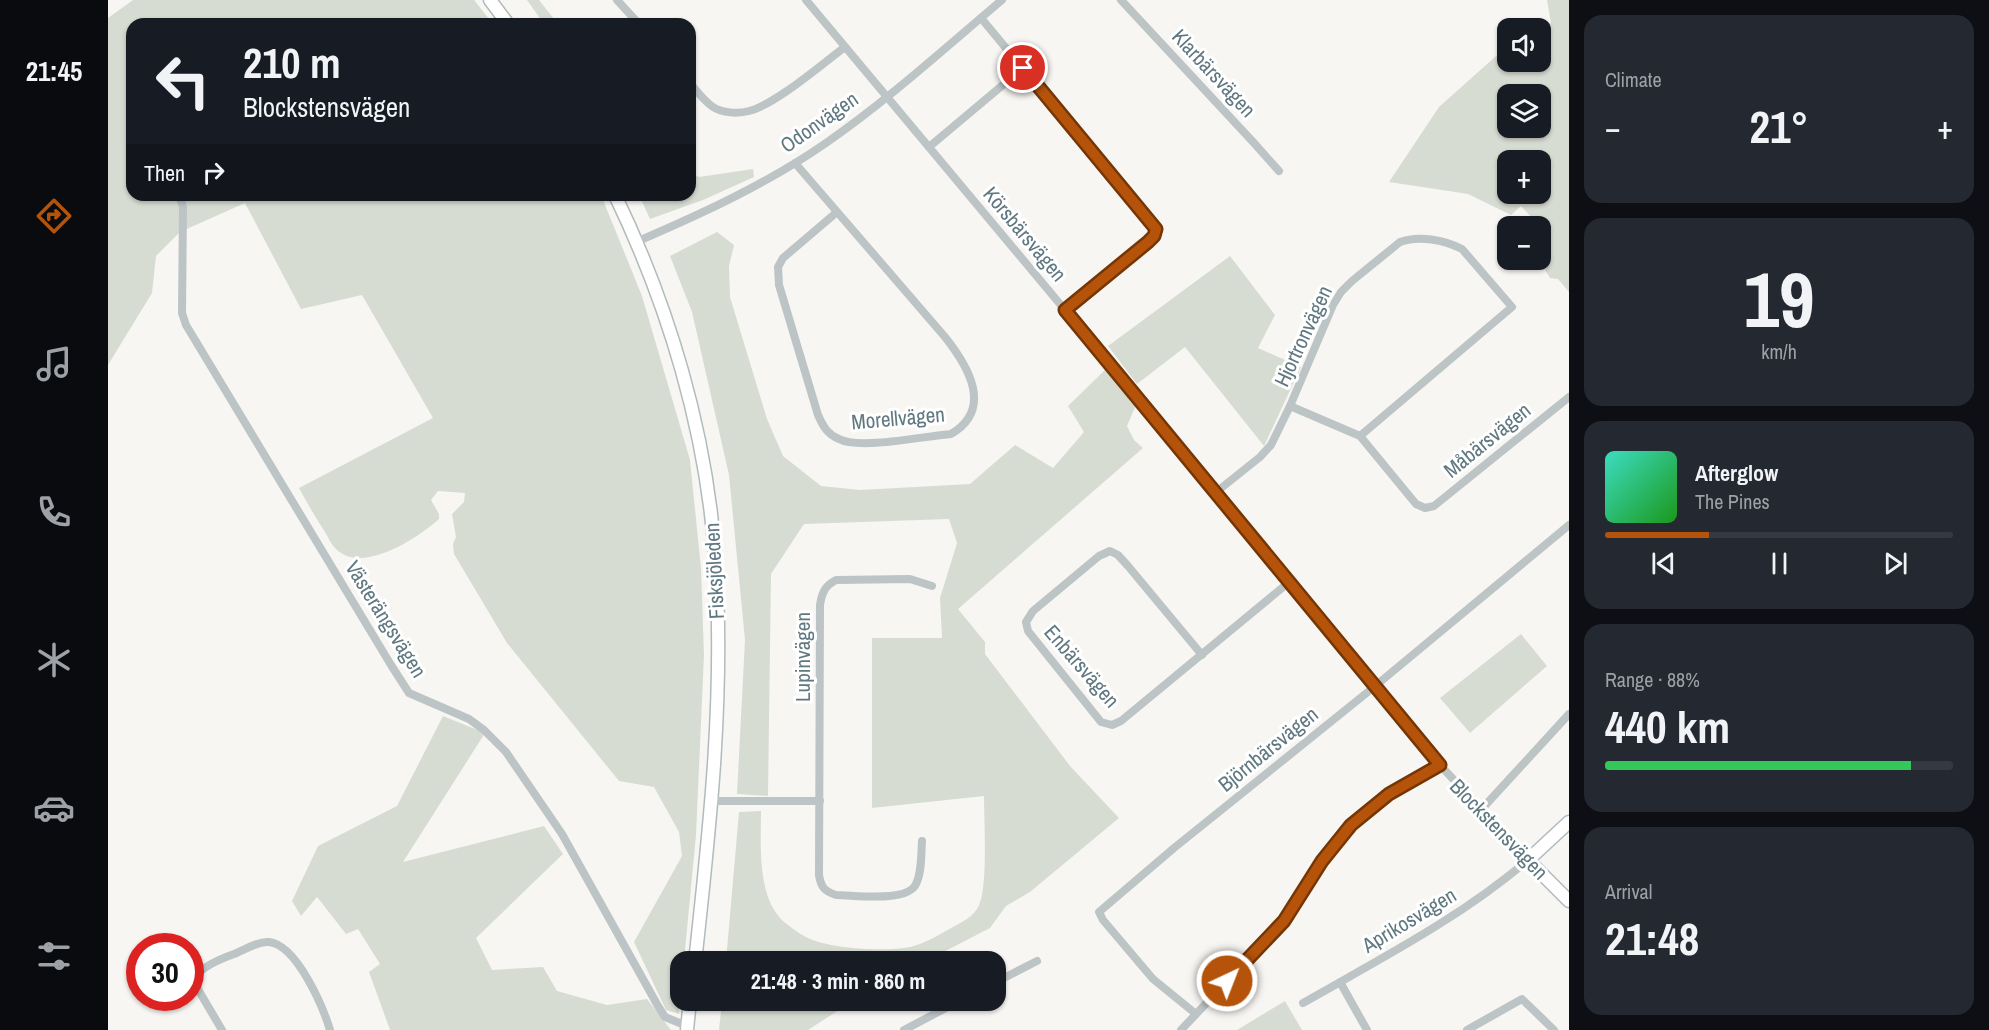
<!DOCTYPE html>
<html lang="en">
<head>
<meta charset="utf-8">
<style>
  :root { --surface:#171b24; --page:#242831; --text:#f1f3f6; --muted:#9ea1a6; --line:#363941; --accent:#b45309 }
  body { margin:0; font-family:"Archivo Narrow",sans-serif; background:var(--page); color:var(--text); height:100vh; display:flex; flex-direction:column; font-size:22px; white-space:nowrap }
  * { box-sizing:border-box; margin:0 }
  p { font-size:20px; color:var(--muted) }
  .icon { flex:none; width:33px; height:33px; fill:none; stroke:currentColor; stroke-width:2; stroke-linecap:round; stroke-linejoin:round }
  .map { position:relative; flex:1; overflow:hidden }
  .details { display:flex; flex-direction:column; gap:15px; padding:15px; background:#0d0f14; width:420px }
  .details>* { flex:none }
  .hud { position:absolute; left:18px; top:18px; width:570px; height:183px; border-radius:18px; box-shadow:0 2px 4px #0004; background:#171b24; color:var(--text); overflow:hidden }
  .fabs { position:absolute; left:1389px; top:18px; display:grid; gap:12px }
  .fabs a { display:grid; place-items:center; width:54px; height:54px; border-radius:12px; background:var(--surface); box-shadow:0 2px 4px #0004; font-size:30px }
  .speed { position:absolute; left:18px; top:933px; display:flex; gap:12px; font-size:30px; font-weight:700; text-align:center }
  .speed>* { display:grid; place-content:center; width:78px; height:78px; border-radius:50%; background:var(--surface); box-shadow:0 2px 4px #0004; line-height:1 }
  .speed .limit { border:9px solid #d22; background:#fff; color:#111 }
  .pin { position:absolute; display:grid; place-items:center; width:51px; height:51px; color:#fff; margin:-26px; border:3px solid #fff; border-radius:50%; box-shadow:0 2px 6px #0007 }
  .me { position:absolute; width:66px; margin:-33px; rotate:43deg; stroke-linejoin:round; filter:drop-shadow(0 0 4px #0008) }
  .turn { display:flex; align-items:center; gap:21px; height:126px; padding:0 18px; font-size:27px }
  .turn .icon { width:78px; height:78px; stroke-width:2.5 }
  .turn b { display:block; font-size:42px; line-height:51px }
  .then { display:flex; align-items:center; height:57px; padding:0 18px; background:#0003; gap:12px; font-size:22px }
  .big { font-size:45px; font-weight:700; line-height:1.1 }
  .details .widget { flex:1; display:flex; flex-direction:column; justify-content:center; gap:9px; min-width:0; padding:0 21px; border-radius:18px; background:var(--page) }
  .details .dial { align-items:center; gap:0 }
  .dial b { font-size:78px; line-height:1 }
  .song { display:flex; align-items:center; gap:18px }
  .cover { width:72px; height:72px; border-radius:9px; background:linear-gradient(135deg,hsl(170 70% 55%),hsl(120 70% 35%)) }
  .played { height:6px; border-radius:3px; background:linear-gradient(90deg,var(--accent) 30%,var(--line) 30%) }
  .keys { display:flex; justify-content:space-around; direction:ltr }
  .heat { display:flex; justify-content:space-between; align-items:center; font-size:33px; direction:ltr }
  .charge { height:9px; border-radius:4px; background:linear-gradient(90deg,#34c759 88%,var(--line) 0) }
  .trip { position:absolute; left:562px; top:951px; width:336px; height:60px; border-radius:18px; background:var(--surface); box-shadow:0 2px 4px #0004; font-weight:700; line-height:60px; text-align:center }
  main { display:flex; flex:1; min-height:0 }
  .dock { display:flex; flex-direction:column; width:108px; justify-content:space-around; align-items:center; background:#090b0e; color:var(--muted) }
  .dock .icon { width:42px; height:42px }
  .dock .on { color:var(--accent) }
  .dock b { font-size:27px; color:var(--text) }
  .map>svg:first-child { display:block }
</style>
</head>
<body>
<main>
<nav class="dock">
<b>21:45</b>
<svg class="icon on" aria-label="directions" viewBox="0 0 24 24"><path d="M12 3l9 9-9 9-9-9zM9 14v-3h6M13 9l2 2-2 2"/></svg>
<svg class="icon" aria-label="music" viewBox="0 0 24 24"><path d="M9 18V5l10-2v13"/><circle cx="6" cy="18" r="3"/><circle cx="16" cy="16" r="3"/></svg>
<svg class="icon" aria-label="phone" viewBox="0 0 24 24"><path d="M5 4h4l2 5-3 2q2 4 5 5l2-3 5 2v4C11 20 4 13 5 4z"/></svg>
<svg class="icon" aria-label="climate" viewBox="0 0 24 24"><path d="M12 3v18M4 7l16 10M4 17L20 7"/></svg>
<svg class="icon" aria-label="car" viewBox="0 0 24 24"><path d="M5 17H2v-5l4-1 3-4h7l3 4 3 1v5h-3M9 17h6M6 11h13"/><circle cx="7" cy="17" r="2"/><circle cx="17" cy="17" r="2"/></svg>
<svg class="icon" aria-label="filters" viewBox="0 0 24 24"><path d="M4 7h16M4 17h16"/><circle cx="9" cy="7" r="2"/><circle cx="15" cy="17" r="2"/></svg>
</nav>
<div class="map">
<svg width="1461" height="1030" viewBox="0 0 1461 1030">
  <rect width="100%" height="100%" fill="#f7f6f3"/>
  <g fill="#d7dcd2" fill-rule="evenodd">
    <path d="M25 0H366L385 24H24V195H493L534 296 582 460 593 568 596 655 588 835 576 961 573 962 571 1014 558 1010 526 942 574 856 571 832 546 787 511 781 399 643 346 554 345 544 348 537 344 514 356 502 357 493 330 491 323 500 331 514V519C310 538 253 576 227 548 223 544 220 537 217 532 208 518 199 503 191 488L325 418 254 295 193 309 137 203 72 232 48 256 44 293 0 365V18Z"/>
    <polygon points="419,0 431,0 450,24 436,24"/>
    <path d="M1439 0H1461V292L1450 279 1442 278 1431 260H1432L1433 238 1438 233 1413 206 1403 215 1360 194 1281 182 1331 107 1397 48 1399 49 1400 62H1432L1433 32 1443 23ZM1400 94H1432V128H1400ZM1400 160H1432V194H1400Z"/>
    <polygon points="645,169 646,177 595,200 542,219 531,195 582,195 582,173 591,177"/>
    <path d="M609 232 626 245 621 266 622 297 659 419 675 456 713 486 752 490 862 484 907 445 945 468 976 432 960 406 999 368 1028 405 1019 426 1026 440 1035 448 850 609 877 642V654L962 766 1011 818 922 892 898 906 882 928 818 961H618L631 812 653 811C653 844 649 892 672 918 678 924 690 933 698 937 721 949 776 952 802 947 816 944 831 935 843 928 854 922 866 917 871 905 880 885 876 820 876 796L764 808V638H834L832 598 849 543 841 519 696 524 663 574 660 796 629 794 637 640 621 475 584 312 562 256Z"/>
    <polygon points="1122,256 1167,315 1150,348 1193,367 1156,446 1077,347 1029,384 1000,346"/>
    <polygon points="1413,634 1439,666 1362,733 1332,698"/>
    <polygon points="335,716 377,733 295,862 436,826 455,854 368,938 384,970 435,967 449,991 499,1005 539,999 563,1030 282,1030 261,972 272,964 250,929 238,934 209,897 193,916 184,901 210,846 289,806"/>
    <polygon points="614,1001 614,1000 745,1001 700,1030 611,1030"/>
    <polygon points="1177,1001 1194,1030 1129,1030"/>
  </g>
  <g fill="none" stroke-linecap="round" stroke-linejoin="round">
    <g stroke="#b1babd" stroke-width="15">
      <g id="secondary">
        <polyline points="382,0 400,24"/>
        <path d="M507 195C561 307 598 431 607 555 617 690 602 827 587 962"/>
        <polyline points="1461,822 1420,860 1461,901"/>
        <polyline points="579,1030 582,1000"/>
      </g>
    </g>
    <g stroke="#bdc4c6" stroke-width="8">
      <polyline points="509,0 531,24"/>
      <polyline points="698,0 957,310 1039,242 1046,236 1048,229 873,18"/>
      <polyline points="1013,0 1146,143 1171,171"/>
      <path d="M582 83C589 91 596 101 605 107 614 113 630 114 641 111 668 104 714 64 737 47"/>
      <polyline points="22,126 24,130"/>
      <polyline points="821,147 915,68"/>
      <path d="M687 163 837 337C860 366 886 409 843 434 818 436 751 450 731 439 719 434 715 426 710 415L671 285 670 267 675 258 729 212"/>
      <polyline points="71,195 75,207 74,313 78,325 283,665 301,693 361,719 376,730 398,752 454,834 550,1006 557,1017 579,1026"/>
      <path d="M528 242C593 214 659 184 718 143 780 100 837 48 894 0"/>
      <path d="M957 310 1332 765 1420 860C1352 918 1272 959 1195 1003"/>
      <polyline points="1182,406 1252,436 1308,504 1317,508 1326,506 1461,397"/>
      <path d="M1107 493 1152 457 1163 445 1182 406 1225 305 1233 292 1244 281 1292 242C1311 235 1336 240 1354 249L1404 307 1252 436"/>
      <polyline points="1094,655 1020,566 1010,555 1002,551 991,556 925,611 918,622 920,631 993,722 1004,725 1013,721 1180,583"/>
      <polyline points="603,801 712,801"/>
      <polyline points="1372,811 1461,714"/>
      <path d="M814 841C813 854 814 872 808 884 799 903 747 895 728 895 716 891 713 887 711 875L712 605C714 592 717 586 728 580L802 579 824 586"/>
      <polyline points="888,982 929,961"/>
      <polyline points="1232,982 1259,1030"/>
      <polyline points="1088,1014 1045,979 995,920 991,912 1066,848 1266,687 1461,525"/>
      <path d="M114 1030 88 986 87 977C95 966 112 959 126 954 136 950 150 941 161 942 189 945 215 1007 222 1030"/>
      <polyline points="796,1030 853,1000"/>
      <polyline points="1073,1030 1176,921 1214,861 1243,825 1281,793 1332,765"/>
      <polyline points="1359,1030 1414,999 1446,1030"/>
    </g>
    <use href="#secondary" stroke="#fff" stroke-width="12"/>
  </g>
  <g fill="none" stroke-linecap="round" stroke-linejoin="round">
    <g stroke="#753606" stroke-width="15">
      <polyline id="route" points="915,68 1048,229 1046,236 1040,242 957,310 1332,765 1281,794 1243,825 1214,861 1176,921 1119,981"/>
    </g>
    <use href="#route" stroke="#b45309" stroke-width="10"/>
  </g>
  <g text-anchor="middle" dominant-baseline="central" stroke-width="6" stroke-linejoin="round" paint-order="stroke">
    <g font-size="21" fill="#607880" stroke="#fff">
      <text transform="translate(1106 73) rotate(47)">Klarbärsvägen</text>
      <text transform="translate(711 122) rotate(-35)">Odonvägen</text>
      <text transform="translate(917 234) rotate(50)">Körsbärsvägen</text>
      <text transform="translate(1195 336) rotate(-65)">Hjortronvägen</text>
      <text transform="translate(790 418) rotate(-5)">Morellvägen</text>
      <text transform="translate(1379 440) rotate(-39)">Måbärsvägen</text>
      <text transform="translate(606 571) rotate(-93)">Fisksjöleden</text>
      <text transform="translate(278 619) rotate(58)">Västerängsvägen</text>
      <text transform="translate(694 657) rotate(-90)">Lupinvägen</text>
      <text transform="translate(974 666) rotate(49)">Enbärsvägen</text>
      <text transform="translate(1160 749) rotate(-39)">Björnbärsvägen</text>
      <text transform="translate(1391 829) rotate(46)">Blockstensvägen</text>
      <text transform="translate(1301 920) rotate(-31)">Aprikosvägen</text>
    </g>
  </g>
</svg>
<div class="fabs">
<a><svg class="icon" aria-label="sound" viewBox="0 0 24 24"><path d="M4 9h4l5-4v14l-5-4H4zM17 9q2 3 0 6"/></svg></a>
<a><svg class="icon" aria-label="layers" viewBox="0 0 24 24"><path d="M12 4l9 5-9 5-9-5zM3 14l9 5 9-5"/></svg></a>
<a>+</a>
<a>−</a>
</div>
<div class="speed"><div class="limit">30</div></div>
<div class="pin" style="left:915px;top:68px;background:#d93025"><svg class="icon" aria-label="arrive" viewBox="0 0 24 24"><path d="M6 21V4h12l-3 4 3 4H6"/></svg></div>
<svg class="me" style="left:1119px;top:981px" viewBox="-20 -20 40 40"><circle r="17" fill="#b45309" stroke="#fff" stroke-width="3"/><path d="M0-11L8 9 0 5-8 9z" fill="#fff"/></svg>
<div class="trip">21:48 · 3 min · 860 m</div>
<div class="hud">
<div class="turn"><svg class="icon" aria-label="left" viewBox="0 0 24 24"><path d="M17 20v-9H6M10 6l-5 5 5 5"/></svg><div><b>210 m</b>Blockstensvägen</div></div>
<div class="then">Then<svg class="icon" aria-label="right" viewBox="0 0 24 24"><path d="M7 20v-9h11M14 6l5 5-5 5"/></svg></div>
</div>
</div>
<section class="details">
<div class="widget"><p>Climate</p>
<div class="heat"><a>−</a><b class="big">21°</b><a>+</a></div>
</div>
<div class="widget dial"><b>19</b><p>km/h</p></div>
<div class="widget">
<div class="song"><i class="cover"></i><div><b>Afterglow</b><p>The Pines</p></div></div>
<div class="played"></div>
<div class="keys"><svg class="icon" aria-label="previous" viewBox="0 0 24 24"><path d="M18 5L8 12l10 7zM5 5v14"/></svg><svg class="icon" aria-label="pause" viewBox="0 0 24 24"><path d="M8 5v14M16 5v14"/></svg><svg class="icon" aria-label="next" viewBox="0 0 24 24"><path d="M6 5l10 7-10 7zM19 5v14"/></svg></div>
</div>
<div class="widget"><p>Range · 88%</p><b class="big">440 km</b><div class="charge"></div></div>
<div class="widget"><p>Arrival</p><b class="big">21:48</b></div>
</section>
</main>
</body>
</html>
